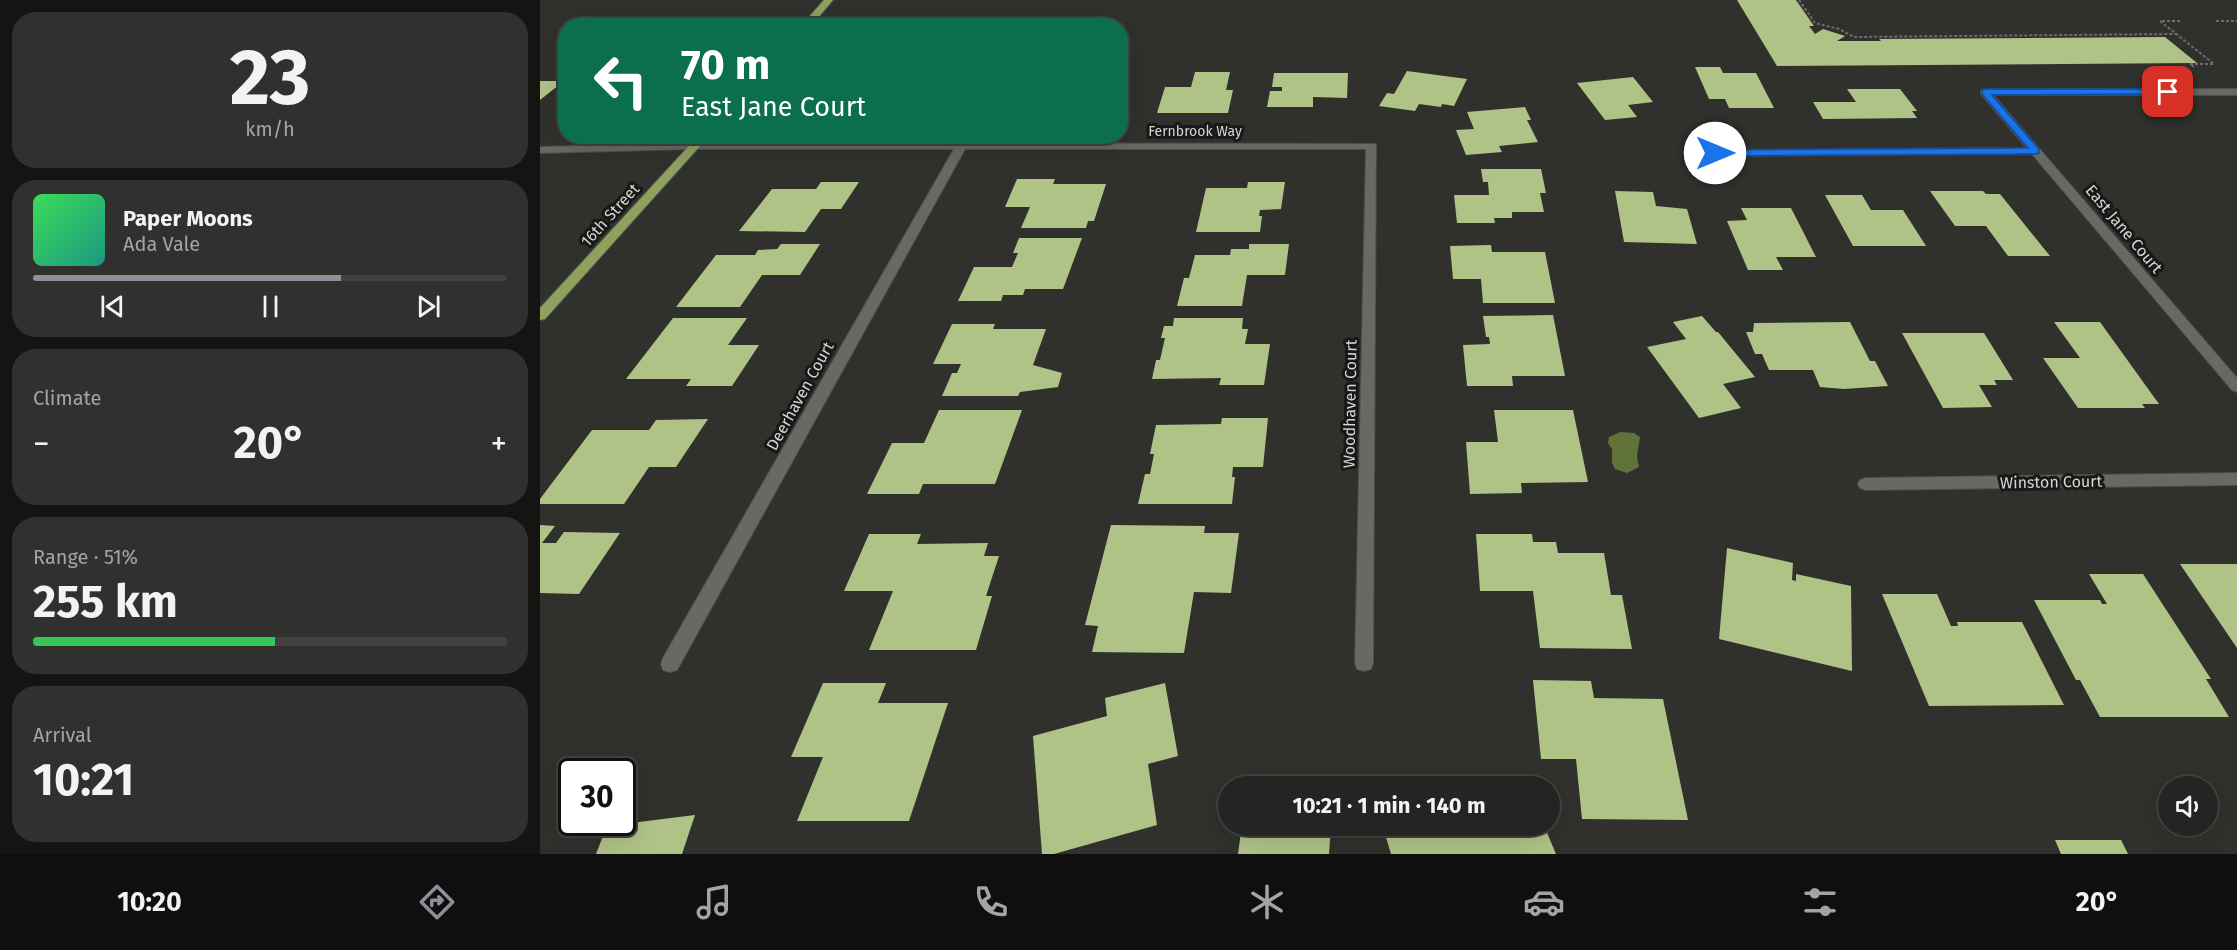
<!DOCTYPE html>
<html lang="en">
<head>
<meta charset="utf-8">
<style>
  :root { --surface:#242522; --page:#30312f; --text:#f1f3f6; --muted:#a3a5a5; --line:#414240; --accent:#8c9099 }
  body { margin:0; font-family:"Fira Sans",sans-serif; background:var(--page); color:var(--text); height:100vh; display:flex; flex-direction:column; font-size:22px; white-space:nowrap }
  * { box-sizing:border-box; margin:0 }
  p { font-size:20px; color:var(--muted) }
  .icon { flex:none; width:33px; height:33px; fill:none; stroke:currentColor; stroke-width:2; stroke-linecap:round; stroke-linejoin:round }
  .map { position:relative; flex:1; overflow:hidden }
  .panel { display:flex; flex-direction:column; gap:12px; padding:12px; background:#141413; width:540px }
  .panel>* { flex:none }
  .banner { position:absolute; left:18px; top:18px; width:570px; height:126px; border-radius:24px; box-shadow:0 6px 24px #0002,0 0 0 2px var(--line); background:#0b6e4f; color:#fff; overflow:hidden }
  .tools { position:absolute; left:1618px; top:776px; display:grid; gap:12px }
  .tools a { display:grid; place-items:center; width:60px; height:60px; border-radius:50%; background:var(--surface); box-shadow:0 6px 24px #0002,0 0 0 2px var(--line); font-size:30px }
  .speed { position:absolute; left:18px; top:758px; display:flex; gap:12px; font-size:30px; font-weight:700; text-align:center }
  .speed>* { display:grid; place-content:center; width:78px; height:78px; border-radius:50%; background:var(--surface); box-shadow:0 6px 24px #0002,0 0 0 2px var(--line); line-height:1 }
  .speed .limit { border:3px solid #111; border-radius:9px; background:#fff; color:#111 }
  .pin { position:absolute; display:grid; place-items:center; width:51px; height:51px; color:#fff; margin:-26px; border-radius:12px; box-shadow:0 3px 9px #0006 }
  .me { position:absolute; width:66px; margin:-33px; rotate:90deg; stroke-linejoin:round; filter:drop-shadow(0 0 4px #0008) }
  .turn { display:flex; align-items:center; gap:21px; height:126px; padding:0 24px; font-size:27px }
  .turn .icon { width:78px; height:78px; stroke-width:2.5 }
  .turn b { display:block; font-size:42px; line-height:51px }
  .big { font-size:45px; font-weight:700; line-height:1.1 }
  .panel .card { flex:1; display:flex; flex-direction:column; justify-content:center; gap:9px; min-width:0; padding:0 21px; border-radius:24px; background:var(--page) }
  .panel .dial { align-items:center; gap:0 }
  .dial b { font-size:78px; line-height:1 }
  .song { display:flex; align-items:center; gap:18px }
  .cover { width:72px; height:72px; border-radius:9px; background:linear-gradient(135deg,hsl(130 70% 55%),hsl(170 70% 35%)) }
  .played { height:6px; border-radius:3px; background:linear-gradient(90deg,var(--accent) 65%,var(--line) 65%) }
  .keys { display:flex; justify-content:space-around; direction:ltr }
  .heat { display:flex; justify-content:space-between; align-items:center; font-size:33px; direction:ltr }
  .charge { height:9px; border-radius:4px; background:linear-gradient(90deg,#34c759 51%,var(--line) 0) }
  .trip { position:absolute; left:678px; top:776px; width:342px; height:60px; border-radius:30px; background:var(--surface); box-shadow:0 6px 24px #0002,0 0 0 2px var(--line); font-weight:700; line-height:60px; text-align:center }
  .menu { display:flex; height:96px; justify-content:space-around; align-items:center; background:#0e0f0e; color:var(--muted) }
  .menu .icon { width:42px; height:42px }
  .menu .current { color:var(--accent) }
  .menu b { font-size:27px; color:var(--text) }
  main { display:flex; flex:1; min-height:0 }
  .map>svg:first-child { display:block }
</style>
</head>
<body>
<main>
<section class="panel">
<div class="card dial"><b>23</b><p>km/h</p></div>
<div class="card">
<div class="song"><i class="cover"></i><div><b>Paper Moons</b><p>Ada Vale</p></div></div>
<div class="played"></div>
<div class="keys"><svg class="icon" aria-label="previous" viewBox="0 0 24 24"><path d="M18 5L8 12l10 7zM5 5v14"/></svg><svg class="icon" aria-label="pause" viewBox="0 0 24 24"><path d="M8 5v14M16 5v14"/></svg><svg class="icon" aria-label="next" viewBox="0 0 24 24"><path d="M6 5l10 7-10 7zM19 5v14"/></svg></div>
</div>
<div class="card"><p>Climate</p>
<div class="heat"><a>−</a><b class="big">20°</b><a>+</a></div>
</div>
<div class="card"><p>Range · 51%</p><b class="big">255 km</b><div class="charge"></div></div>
<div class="card"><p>Arrival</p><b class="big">10:21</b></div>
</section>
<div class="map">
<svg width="1697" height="854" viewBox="0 0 1697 854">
  <rect width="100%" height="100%" fill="#30312d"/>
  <polygon fill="#617239" points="1080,432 1094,433 1100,437 1097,456 1099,467 1087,473 1075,469 1072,463 1072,449 1068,443 1069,437"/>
  <g fill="#b0c387">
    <polygon points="1197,0 1256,0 1274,26 1269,26 1275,34 1283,29 1305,36 1297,41 1341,41 1339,39 1625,37 1657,63 1237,66"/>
    <polygon points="1155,67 1180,67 1183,73 1216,73 1234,108 1189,108 1185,99 1169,99"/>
    <polygon points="867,71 927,79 914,106 902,104 901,107 879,104 875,111 839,106 847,93 854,94"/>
    <polygon points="655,72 690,72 686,90 693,90 688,113 617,113 625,87 651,87"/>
    <polygon points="734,73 808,73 807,98 773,97 773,107 727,107 730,91 742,91 742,87 732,87"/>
    <polygon points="1093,77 1113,102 1088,105 1097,117 1065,120 1037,83"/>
    <polygon points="0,81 24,81 0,100"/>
    <polygon points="1307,89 1360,89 1377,111 1372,111 1377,118 1283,119 1273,102 1316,102"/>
    <polygon points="985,107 991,120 987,120 998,142 959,146 962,152 926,155 916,130 934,129 927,112"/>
    <polygon points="941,169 1001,169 1006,193 1000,193 1004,212 972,212 972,218 954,218 955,223 917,223 914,195 949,195 948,182 943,182"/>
    <polygon points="477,179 515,179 513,184 566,184 554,221 548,221 546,228 481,228 490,207 465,207"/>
    <polygon points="281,182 319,182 301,209 281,209 265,232 199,231 232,189 276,189"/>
    <polygon points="708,182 745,182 741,209 720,210 719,216 722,216 720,232 656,232 666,188 707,188"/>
    <polygon points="1075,191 1113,192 1116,206 1147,209 1157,244 1084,242"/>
    <polygon points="1390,191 1443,191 1446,194 1460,194 1510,256 1468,256 1446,226 1415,226"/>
    <polygon points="1285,195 1322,195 1331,210 1363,210 1386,246 1313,246"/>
    <polygon points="1201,208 1251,208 1276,257 1236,257 1243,270 1208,270 1187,221 1207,220"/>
    <polygon points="479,238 542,238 523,289 485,289 483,295 463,295 461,301 418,301 434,267 472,267 478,253 473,253"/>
    <polygon points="241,244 280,244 260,275 222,275 200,307 136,307 176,255 215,255 218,250 237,249"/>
    <polygon points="709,244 749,244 745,275 707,275 702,306 637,306 644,278 649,278 655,255 690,255 691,249 709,249"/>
    <polygon points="951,245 952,252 1005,252 1015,303 943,303 941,279 913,279 910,246"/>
    <polygon points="1013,315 1025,376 972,376 973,386 927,386 923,345 950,344 949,337 946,337 943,316"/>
    <polygon points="1162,316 1176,332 1178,332 1215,377 1183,384 1201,408 1159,418 1107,347 1146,339 1133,322"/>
    <polygon points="133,318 207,318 188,345 219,345 192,386 146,386 151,379 86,379"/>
    <polygon points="634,318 703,318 702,329 708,329 705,344 730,344 724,385 679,385 681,378 612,379 616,360 620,360 625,338 621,338 624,326 633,326"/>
    <polygon points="1310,322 1330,361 1335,361 1348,386 1304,389 1280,387 1273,370 1229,370 1222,354 1215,354 1206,332 1213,332 1214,323"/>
    <polygon points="1514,322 1560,322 1619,404 1602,404 1605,408 1538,408 1503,358 1540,358"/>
    <polygon points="412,324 455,324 453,329 506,329 493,365 522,373 518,387 480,392 478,396 402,396 412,373 417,373 421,364 393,364"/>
    <polygon points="1362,333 1444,333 1473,380 1454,380 1457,385 1439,385 1452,407 1403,408"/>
    <polygon points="399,410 482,410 455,484 383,484 379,494 327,494 352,443 384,443"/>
    <polygon points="954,410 1033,410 1048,482 981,483 982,493 930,494 926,442 958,442"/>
    <polygon points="682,418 728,418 723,467 693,467 692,477 695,477 692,504 598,504 605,474 610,474 614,454 610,454 616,425 681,424"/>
    <polygon points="168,419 136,467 109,467 84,504 0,504 0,499 52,430 109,430 116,420"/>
    <polygon points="0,525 15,526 2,543 16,543 24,532 80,533 39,594 0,593"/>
    <polygon points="571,525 665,526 664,533 699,533 691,593 654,592 644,653 552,652 558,626 545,625"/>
    <polygon points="329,534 381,534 377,544 448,543 444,556 459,556 446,596 452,596 436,650 329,650 353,591 304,591"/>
    <polygon points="936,534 992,534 993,542 1016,542 1018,553 1064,553 1071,595 1082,595 1092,649 1000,648 993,591 940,591"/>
    <polygon points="1187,548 1253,563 1252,580 1256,581 1256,574 1311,586 1312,671 1179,639"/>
    <polygon points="1640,564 1697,564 1697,648"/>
    <polygon points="1549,574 1603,574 1671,679 1666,679 1689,717 1560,717 1540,680 1536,680 1494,600 1560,600 1562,604 1567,604"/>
    <polygon points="1342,594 1397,594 1411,626 1418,626 1417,622 1482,622 1524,705 1389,706"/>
    <polygon points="993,680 1051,681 1054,698 1123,699 1148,820 1042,819 1036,759 1001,759"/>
    <polygon points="283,683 346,683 338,703 408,703 369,821 257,821 283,757 251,757"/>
    <polygon points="625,683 638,756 608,764 617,825 514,854 502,854 493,736 567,716 565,698"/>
    <polygon points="155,815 142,854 56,854 67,826"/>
    <polygon points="702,825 791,825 789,854 698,854"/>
    <polygon points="862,825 937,825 941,836 973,826 978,836 1005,828 1016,854 851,854 844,831"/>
    <polygon points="1515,840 1581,840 1588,854 1521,854"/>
  </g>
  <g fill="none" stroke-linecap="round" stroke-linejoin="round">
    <g stroke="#4d4e4b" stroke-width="2">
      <g id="street">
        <polygon points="1445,89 1697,89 1697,95 1453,95 1697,378 1697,392 1692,390 1492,154 1175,156 1169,153 1175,150 1487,148 1441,94 1441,90"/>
        <polygon points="154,143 836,144 833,663 831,669 824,671 817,669 815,663 826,149 425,149 137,670 130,672 123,670 121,664 123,658 414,149 154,149 0,153 0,147"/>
        <polygon points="1697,473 1697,485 1326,490 1320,488 1318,484 1320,480 1326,478"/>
      </g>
    </g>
    <g stroke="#4d4e4b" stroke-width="2">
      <g id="primary">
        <polygon points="284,0 293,0 271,26 261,26"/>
        <polygon points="158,136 169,136 5,319 0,320 0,308"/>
      </g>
    </g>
    <g stroke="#6c6d6a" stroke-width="2" stroke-dasharray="3 2" stroke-linecap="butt">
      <polyline points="1259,0 1275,23 1299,29 1314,37 1636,34"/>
      <polyline points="1640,21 1620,21 1674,64 1650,64 1654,67"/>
      <polyline points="1676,21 1697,21"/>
    </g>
    <use href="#street" fill="#676965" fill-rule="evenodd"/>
    <use href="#primary" fill="#8ea15d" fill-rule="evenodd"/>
  </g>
  <polygon fill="#1a73e8" stroke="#114b97" stroke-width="1.5" points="1445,89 1628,89 1633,92 1628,94 1452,95 1499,149 1499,153 1496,154 1175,156 1170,153 1175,150 1488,148 1442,94 1442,90"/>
  <g text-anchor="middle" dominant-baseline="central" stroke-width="6" stroke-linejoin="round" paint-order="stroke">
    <g font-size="14" fill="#d6d7d5" stroke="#181817">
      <text x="655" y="131">Fernbrook Way</text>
    </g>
    <g font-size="16" fill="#d6d7d5" stroke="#181817">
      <text transform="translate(70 215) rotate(-48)">16th Street</text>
      <text transform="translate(1584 229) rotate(50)">East Jane Court</text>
      <text transform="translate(260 396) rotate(-61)">Deerhaven Court</text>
      <text transform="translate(810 404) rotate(-89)">Woodhaven Court</text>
      <text transform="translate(1511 482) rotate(-1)">Winston Court</text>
    </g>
  </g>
</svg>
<div class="tools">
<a><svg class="icon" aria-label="sound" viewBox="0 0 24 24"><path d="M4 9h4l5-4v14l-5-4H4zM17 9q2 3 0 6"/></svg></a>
</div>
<div class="speed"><div class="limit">30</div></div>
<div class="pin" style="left:1628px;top:92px;background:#d93025"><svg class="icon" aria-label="arrive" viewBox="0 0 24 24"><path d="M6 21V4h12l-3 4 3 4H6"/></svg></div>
<svg class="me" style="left:1175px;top:153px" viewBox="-20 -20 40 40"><circle r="19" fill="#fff"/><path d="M0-13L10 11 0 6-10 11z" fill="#1a73e8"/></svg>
<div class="trip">10:21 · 1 min · 140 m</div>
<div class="banner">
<div class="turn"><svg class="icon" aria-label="left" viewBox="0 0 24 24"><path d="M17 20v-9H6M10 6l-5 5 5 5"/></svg><div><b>70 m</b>East Jane Court</div></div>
</div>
</div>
</main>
<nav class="menu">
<b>10:20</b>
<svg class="icon current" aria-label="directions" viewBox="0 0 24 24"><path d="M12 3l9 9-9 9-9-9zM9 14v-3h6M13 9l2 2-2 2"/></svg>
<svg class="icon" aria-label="music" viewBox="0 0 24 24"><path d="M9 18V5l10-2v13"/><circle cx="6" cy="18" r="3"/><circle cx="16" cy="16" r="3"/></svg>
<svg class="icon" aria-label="phone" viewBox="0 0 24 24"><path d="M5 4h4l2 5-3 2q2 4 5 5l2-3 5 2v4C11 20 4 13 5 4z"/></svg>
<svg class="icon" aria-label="climate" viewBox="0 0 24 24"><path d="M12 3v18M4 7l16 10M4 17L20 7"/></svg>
<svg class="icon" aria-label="car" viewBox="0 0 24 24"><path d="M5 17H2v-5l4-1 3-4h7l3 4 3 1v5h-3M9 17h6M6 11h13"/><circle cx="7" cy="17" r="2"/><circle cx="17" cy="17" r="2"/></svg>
<svg class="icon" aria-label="filters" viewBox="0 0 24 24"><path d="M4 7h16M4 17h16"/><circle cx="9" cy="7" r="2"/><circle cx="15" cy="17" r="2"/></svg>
<b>20°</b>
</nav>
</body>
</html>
